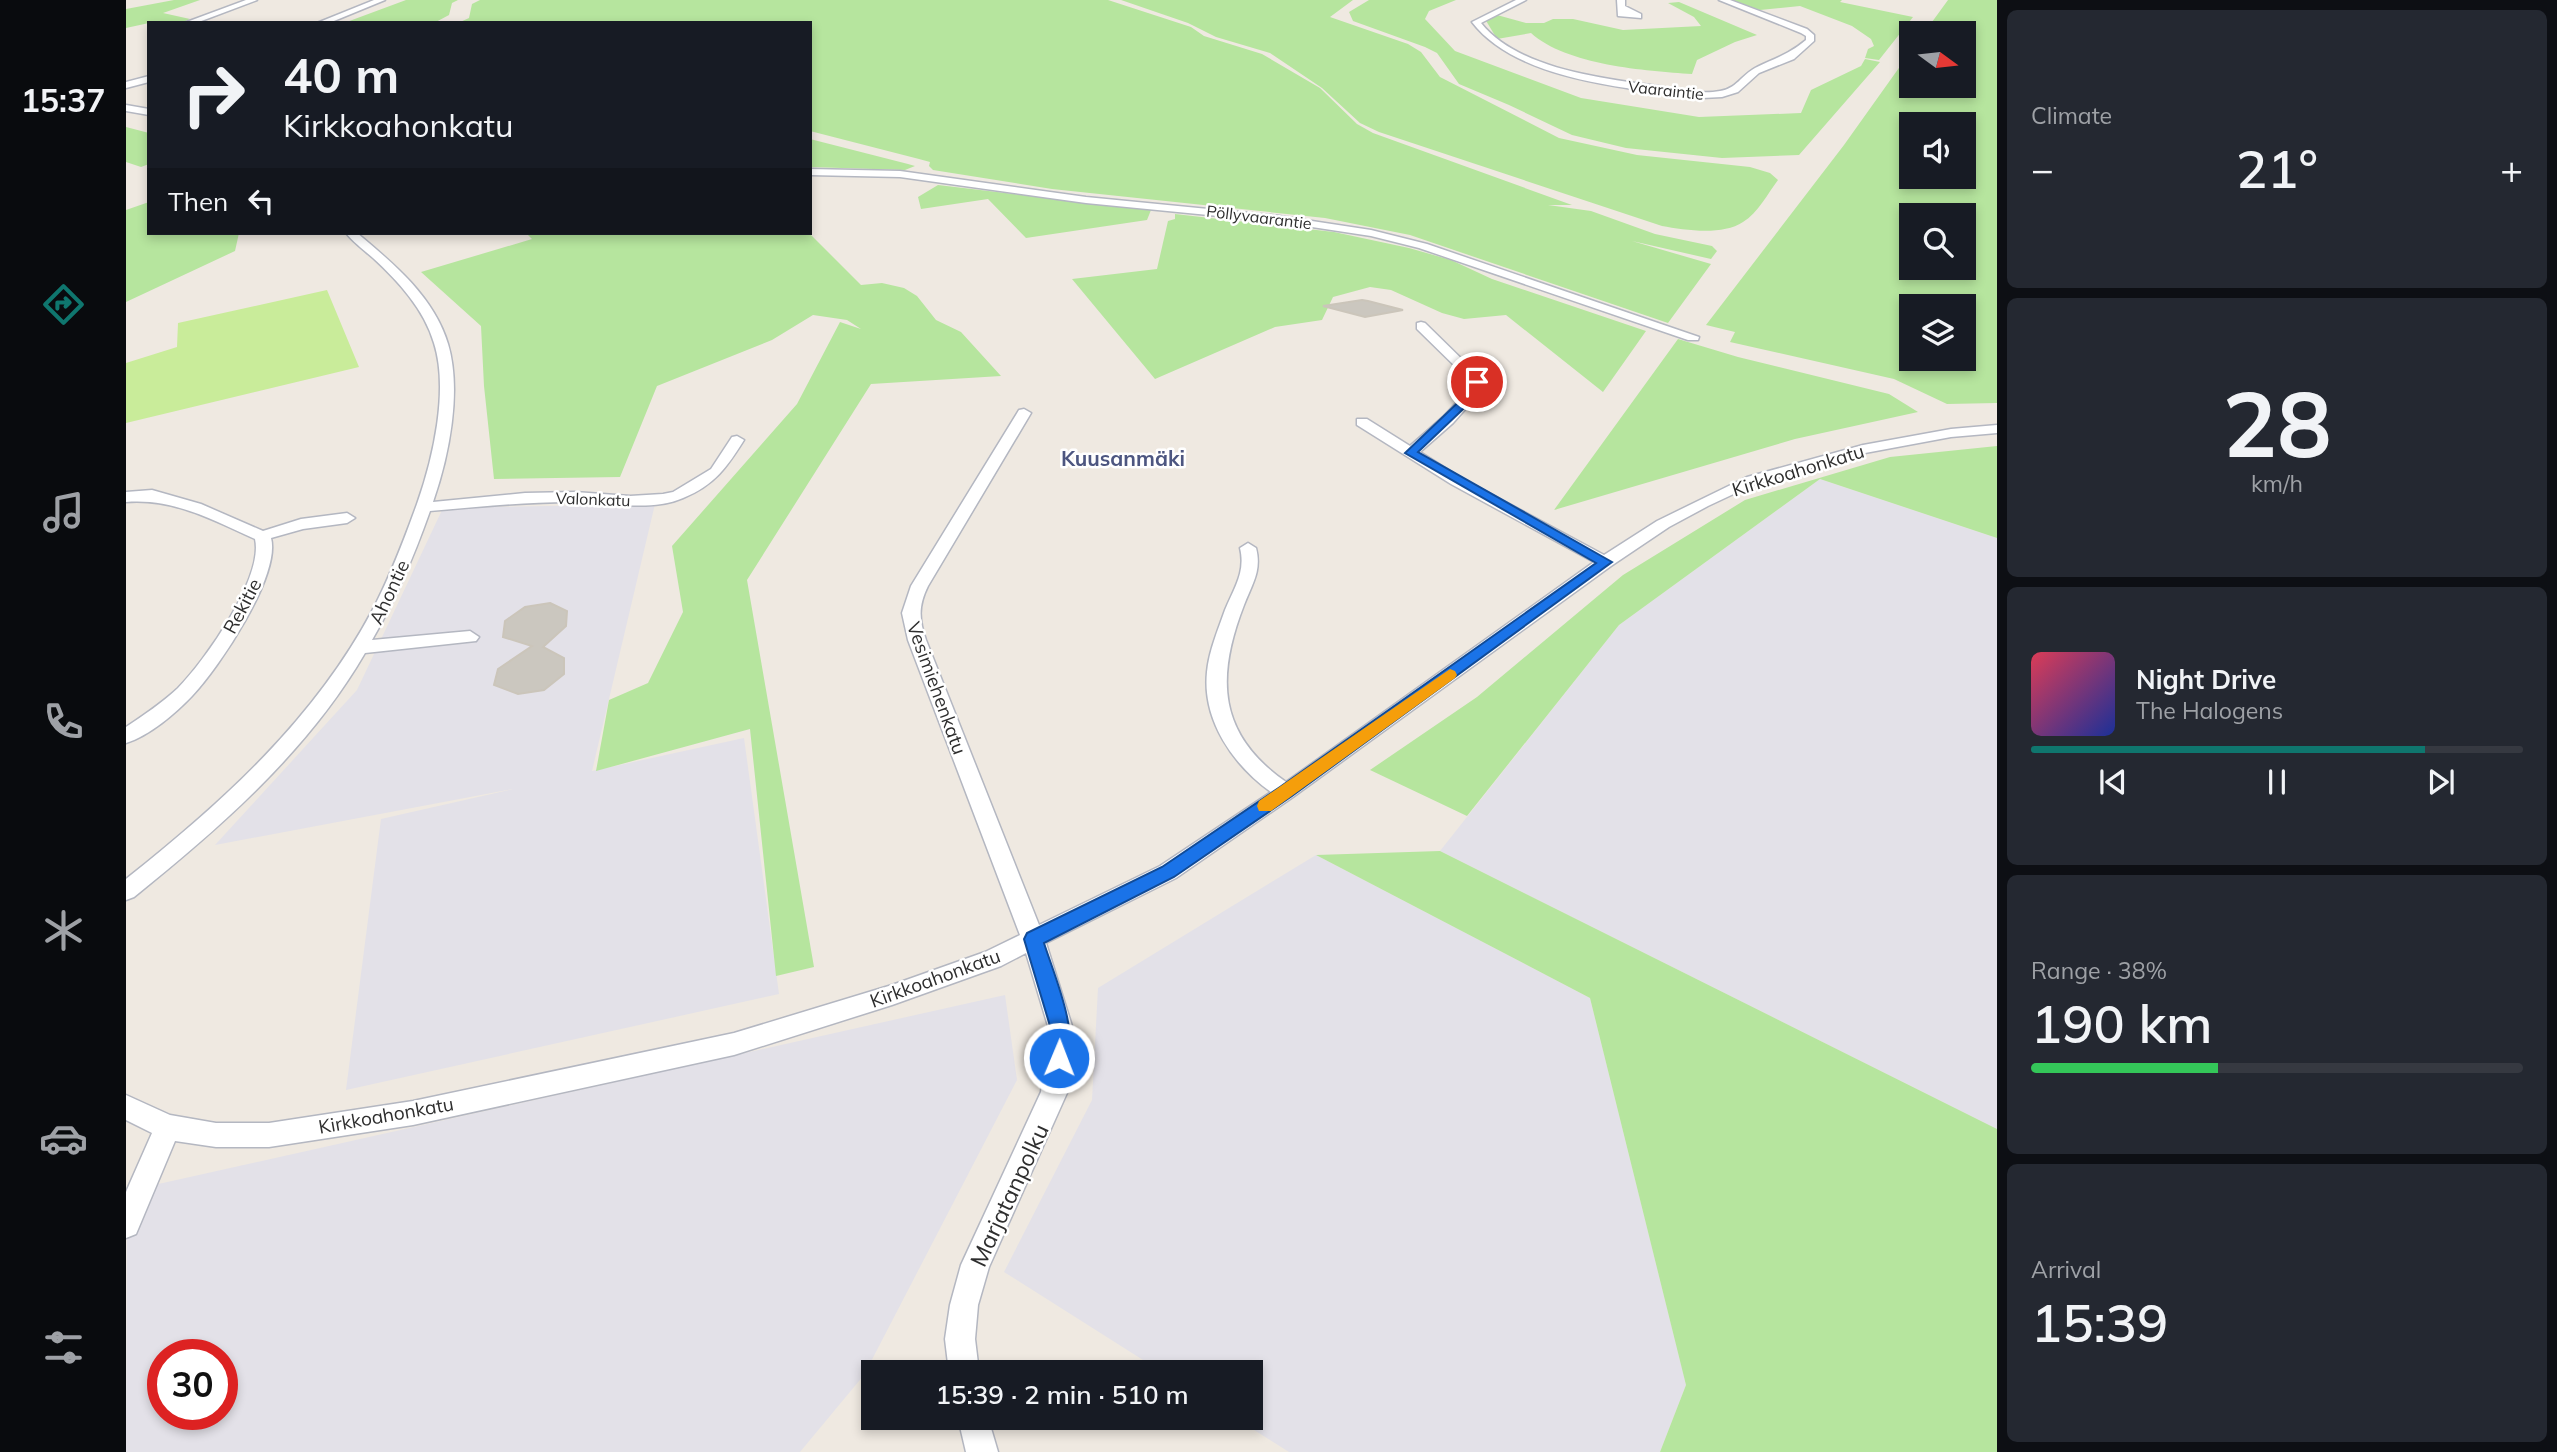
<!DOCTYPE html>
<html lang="en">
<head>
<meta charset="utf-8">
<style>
  :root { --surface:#171b24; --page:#242831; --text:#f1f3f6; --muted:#9ea1a6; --line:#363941; --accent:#0f766e }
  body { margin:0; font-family:Mulish,sans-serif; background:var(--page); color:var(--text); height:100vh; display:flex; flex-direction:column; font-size:26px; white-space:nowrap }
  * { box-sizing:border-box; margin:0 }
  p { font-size:23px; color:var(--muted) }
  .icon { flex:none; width:38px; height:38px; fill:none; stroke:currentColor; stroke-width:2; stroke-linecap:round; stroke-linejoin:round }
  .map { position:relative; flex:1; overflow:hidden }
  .sheet { display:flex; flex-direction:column; gap:10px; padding:10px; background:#0d0f14; width:560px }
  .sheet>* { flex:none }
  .guide { position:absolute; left:21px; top:21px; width:665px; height:214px; border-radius:0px; box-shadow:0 4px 10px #0003; background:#171b24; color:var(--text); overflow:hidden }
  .needle { width:46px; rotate:105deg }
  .tools { position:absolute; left:1773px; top:21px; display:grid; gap:14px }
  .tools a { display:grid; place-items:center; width:77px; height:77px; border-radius:0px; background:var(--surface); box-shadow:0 4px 10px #0003; font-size:35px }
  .speed { position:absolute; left:21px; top:1339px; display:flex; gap:14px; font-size:35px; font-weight:700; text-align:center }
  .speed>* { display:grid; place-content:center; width:91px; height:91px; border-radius:50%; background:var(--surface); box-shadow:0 4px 10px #0003; line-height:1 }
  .speed .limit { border:10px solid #d22; background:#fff; color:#111 }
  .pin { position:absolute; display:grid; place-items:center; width:60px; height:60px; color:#fff; margin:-30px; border:4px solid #fff; border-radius:50%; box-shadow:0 2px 7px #0007 }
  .me { position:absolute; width:77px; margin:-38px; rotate:1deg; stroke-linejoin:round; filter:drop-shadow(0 0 5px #0008) }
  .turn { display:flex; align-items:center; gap:24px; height:147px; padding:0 21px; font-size:32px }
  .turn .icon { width:91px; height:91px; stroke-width:2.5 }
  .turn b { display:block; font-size:49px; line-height:60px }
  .then { display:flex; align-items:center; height:66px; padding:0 21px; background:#0003; gap:14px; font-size:26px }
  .big { font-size:52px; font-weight:600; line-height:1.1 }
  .sheet .card { flex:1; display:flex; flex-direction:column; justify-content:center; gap:10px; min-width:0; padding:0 24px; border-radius:10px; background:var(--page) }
  .sheet .dial { align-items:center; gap:0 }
  .dial b { font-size:91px; line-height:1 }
  .song { display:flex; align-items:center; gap:21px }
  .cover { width:84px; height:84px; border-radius:10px; background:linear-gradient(135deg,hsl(350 70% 55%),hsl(230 70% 35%)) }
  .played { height:7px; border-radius:4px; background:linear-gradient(90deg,var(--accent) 80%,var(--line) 80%) }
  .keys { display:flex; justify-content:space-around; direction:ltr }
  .heat { display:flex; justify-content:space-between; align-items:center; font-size:38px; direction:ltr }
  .charge { height:10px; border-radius:5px; background:linear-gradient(90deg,#34c759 38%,var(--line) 0) }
  .trip { position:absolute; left:735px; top:1360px; width:402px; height:70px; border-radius:0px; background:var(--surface); box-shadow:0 4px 10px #0003; font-weight:600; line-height:70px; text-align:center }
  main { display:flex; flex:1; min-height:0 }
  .tab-bar { display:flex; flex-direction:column; width:126px; justify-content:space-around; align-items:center; background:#090b0e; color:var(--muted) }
  .tab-bar .icon { width:49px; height:49px }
  .tab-bar .current { color:var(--accent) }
  .tab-bar b { font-size:32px; color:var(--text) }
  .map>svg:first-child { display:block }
</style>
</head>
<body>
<main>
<nav class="tab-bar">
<b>15:37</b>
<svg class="icon current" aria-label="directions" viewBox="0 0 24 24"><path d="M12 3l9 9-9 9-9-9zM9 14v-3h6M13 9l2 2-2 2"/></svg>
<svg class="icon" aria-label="music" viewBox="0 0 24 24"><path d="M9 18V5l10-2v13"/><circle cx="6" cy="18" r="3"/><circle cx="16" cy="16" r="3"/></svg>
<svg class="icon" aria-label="phone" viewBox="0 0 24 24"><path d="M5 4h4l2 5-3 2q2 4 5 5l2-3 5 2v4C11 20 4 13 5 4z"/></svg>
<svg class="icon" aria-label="climate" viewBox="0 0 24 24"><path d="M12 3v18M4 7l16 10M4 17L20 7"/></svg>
<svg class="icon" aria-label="car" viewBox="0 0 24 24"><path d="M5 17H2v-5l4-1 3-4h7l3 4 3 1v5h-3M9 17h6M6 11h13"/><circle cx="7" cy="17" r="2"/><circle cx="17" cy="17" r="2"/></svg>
<svg class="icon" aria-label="filters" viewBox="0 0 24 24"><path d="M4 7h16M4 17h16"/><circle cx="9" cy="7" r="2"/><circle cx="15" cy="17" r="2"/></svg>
</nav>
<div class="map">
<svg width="1871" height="1452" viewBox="0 0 1871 1452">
  <rect width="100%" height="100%" fill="#efe9e1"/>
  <g fill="#e3e1e8" fill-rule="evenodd">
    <polygon points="1694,479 1871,538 1871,1129 1314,851 1493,625"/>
    <polygon points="529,504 466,771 618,738 653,994 220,1090 255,819 387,789 89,845 231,690 317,508"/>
    <polygon points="1190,855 1464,998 1560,1385 1534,1452 1163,1452 1109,1418 1125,1418 1125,1372 1036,1372 878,1272 966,1100 972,988"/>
    <path d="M879 995 891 1080 738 1375 674 1452H0L1 1191ZM37 1354H96V1414H37Z"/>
  </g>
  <g fill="#b6e59e" fill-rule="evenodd">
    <polygon points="48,0 74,0 37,13 64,19 55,23 23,23 0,28 0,9"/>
    <polygon points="280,0 332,0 326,3 323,15 308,23 218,23"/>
    <polygon points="354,0 982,0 1065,27 1078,36 1136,54 1194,88 1231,124 1247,133 1446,205 1422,205 1465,211 1529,234 1586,246 1591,251 1585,259 1506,241 1585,264 1542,323 1284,235 1199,218 926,189 807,170 803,166 804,162 793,159 684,131 684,23 332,23 343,18 346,4"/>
    <path d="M995 0H1227L1204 17 1282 44 1295 52 1314 77 1433 138 1511 155 1624 167 1644 173 1652 180C1642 193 1632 213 1617 222 1596 236 1559 230 1536 226L1253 132 1234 123 1196 88 1144 53 1090 37 1062 23Z"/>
    <polygon points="1243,0 1330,0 1303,11 1299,19 1329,51 1455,98 1573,117 1675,113 1685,90 1735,66 1739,59 1754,62 1673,155 1596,158 1500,148 1446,135 1383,105 1333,84 1311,53 1299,47 1227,21 1223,12"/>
    <polygon points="1604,0 1716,0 1714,2 1787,17 1753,60 1739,58 1742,49 1748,46 1745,39 1726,26 1674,6 1634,10"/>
    <path d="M1822 0H1871V403L1821 404 1768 379 1604 342 1609 332 1580 325 1718 145 1785 51V86H1838V33H1798ZM1785 124H1838V177H1785ZM1785 215H1838V268H1785ZM1785 306H1838V359H1785Z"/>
    <path d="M1553 2 1631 35 1609 42 1571 60 1566 74C1520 71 1440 65 1405 33L1371 39 1359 19 1371 15 1400 23H1418L1427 19H1447L1497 30 1575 26 1568 17 1542 3Z"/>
    <polygon points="0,127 23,133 23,164 15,167 0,162"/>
    <polygon points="684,139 782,164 789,166 779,170 684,167"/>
    <polygon points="812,185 1025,210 1021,220 900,238 862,199 795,209 792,197"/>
    <polygon points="23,202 23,233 113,233 109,251 0,302 0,210"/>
    <polygon points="1049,214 1208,232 1283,248 1325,260 1366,279 1520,331 1477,392 1380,315 1338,319 1316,313 1265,290 1244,287 1207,297 1196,320 1149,327 1029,379 946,279 1031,269 1042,221 1049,219"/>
    <polygon points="400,233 683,233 735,285 756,283 778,288 791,296 810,320 835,332 875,376 745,384 621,580 688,967 650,976 624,729 470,771 483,700 522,683 557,612 546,546 671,404 714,322 735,329 721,320 687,315 646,340 531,386 494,477 368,479 358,386 355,326 295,272 406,239"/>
    <polygon points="1552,339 1612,357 1763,394 1792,412 1669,439 1428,510"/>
    <polygon points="1871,446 1871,538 1694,479 1493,625 1341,816 1244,770 1351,697 1497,575 1619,500 1764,457"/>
    <polygon points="1314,851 1871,1129 1871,1452 1534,1452 1560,1385 1464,998 1190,855"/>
  </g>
  <polygon fill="#c9ec9a" points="201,290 233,367 0,423 0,363 51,347 52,323"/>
  <g fill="#cbc7bf" stroke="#cbc5ba" stroke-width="2">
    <polygon points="1236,300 1242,301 1277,310 1239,317 1197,306"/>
    <polygon points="424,603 441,611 440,626 417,647 438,658 438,674 418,690 392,694 368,685 372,669 406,646 377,637 379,621 399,607"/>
  </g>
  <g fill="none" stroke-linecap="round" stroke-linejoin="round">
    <g stroke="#b4b7c1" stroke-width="3">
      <g id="minor">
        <polygon points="120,0 131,0 70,23 58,23"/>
        <polygon points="248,0 259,0 203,23 191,23"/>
        <path d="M1390 0H1400L1355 23C1392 69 1475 78 1531 86 1551 89 1574 95 1594 91 1610 89 1616 75 1629 68 1649 58 1662 55 1680 40V36L1675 33 1593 0H1604L1681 29 1688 35V41L1668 59 1633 73 1612 92 1596 97 1576 98C1506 88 1392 82 1346 22Z"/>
        <polygon points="1491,0 1499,0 1499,6 1515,14 1515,18 1492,16"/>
        <polygon points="23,76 23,82 0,88 0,82"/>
        <polygon points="0,105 23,109 23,115 0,111"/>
        <polygon points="684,169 774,171 960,197 1153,216 1245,230 1301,244 1573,337 1572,340 1562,340 1293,248 1245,236 1153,222 960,203 774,177 684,175"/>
        <path d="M220 233H231C267 263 308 297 322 344 336 391 323 456 307 502L399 493 449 492 504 496 537 494 547 492 585 469 606 437 611 436 618 440C601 467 589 485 557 498 522 513 481 501 444 502 397 502 351 507 304 511 288 556 270 599 246 640L344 631 353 637 350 641 239 653C182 751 95 827 8 897L0 900V879C96 803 188 720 246 611 264 577 278 540 291 504 307 459 323 390 308 343 298 309 272 281 247 258 238 250 227 242 220 233Z"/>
        <path d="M1295 322 1299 323 1347 370 1359 387 1327 423 1294 452 1335 478 1478 555 1531 521 1621 477 1737 445 1825 429 1871 425V433L1825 437 1739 453 1631 483 1582 506 1543 527 1485 566 1167 797 1050 878 920 943 946 1026 941 1093 863 1267 852 1305 849 1339 853 1372H823L819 1339 824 1305 835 1265 915 1092 922 1026 900 953 875 966 766 1005 608 1055 287 1125 143 1147H90L49 1141 10 1234 0 1238V1192L26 1133 0 1120V1095L44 1115 90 1123H143L287 1101 608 1033 766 985 859 952 894 935 782 640 776 613 785 586 893 410 898 409 905 413 802 586C792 606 793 620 800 640L913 925 1034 866 1145 792C1107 765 1076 720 1081 672 1083 651 1092 630 1099 610 1108 588 1120 572 1114 548L1122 543 1130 548C1136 571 1126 584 1118 605 1090 677 1091 734 1160 782L1468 562 1325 484 1231 425V419H1241L1284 446 1317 417 1345 387 1338 375 1291 329V323Z"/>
        <path d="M26 490 75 504 137 531 175 519 221 513 229 518 221 523 177 529 145 538C155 575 93 668 66 696 50 713 23 736 0 743V727C18 715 36 703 52 688 79 661 138 577 129 539 87 520 47 498 0 502V492Z"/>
        <polygon points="832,1418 862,1418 872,1452 840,1452"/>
      </g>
    </g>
    <use href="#minor" fill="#fff" fill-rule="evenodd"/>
  </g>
  <path fill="#1a73e8" stroke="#114b97" stroke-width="2" d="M1347 380 1357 382 1353 394 1292 452 1486 562 1166 796 1048 877 918 943C928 975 954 1033 940 1065L933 1068 925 1065 922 1058 924 1026 898 939 901 933 1036 867 1154 787 1470 563 1279 453 1344 391Z"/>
  <polygon fill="#f59e0b" points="1324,669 1329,671 1331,675 1329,678 1145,811 1133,811 1131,806 1133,801"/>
  <g text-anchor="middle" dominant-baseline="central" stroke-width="5" stroke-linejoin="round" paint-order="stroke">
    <g font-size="16" fill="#2e2e2e" stroke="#fff">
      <text transform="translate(1540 90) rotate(6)">Vaaraintie</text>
      <text transform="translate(1133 217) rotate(7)">Pöllyvaarantie</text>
      <text transform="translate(467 499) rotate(2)">Valonkatu</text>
    </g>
    <g font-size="19" fill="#2e2e2e" stroke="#fff">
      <text transform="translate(1672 470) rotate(-17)">Kirkkoahonkatu</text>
      <text transform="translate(263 592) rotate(-65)">Ahontie</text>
      <text transform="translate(116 606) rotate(-62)">Rekitie</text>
      <text transform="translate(811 688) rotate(70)">Vesimiehenkatu</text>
      <text transform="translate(809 978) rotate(-20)">Kirkkoahonkatu</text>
      <text transform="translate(260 1115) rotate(-10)">Kirkkoahonkatu</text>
    </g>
    <g font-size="21" font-weight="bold" fill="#4d5680" stroke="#fff">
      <text x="997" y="458">Kuusanmäki</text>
    </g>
    <g font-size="23" fill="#2e2e2e" stroke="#fff">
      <text transform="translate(883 1195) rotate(-65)">Marjatanpolku</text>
    </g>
  </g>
</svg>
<div class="tools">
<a><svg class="needle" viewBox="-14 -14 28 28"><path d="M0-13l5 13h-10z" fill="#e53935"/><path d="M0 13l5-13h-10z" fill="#9ea1a6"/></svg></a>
<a><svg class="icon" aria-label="sound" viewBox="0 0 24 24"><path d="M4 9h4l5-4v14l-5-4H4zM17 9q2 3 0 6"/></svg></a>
<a><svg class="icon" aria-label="search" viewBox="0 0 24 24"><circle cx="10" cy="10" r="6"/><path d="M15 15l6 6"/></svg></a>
<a><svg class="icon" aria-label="layers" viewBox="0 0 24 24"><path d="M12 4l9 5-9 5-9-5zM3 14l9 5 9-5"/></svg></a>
</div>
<div class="speed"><div class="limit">30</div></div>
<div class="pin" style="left:1351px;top:382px;background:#d93025"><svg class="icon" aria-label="arrive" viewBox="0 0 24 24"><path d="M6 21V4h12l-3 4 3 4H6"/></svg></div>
<svg class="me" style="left:933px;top:1058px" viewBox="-20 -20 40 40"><circle r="17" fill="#1a73e8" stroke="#fff" stroke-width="3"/><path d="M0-11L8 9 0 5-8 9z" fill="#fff"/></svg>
<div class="trip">15:39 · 2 min · 510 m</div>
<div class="guide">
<div class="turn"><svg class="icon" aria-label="right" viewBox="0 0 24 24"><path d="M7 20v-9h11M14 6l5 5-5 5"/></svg><div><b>40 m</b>Kirkkoahonkatu</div></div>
<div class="then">Then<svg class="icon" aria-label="left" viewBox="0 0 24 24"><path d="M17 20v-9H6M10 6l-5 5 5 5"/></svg></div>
</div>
</div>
<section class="sheet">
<div class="card"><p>Climate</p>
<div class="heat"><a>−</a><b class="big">21°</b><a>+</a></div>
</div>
<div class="card dial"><b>28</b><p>km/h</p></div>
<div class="card">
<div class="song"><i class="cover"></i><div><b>Night Drive</b><p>The Halogens</p></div></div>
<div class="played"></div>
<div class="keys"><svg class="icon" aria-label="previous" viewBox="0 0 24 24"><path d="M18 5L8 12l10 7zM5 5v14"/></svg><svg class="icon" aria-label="pause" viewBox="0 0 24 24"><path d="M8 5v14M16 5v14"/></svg><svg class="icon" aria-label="next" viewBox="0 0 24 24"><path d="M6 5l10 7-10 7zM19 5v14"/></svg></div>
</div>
<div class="card"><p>Range · 38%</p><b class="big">190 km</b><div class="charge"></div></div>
<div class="card"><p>Arrival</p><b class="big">15:39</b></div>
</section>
</main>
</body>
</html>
